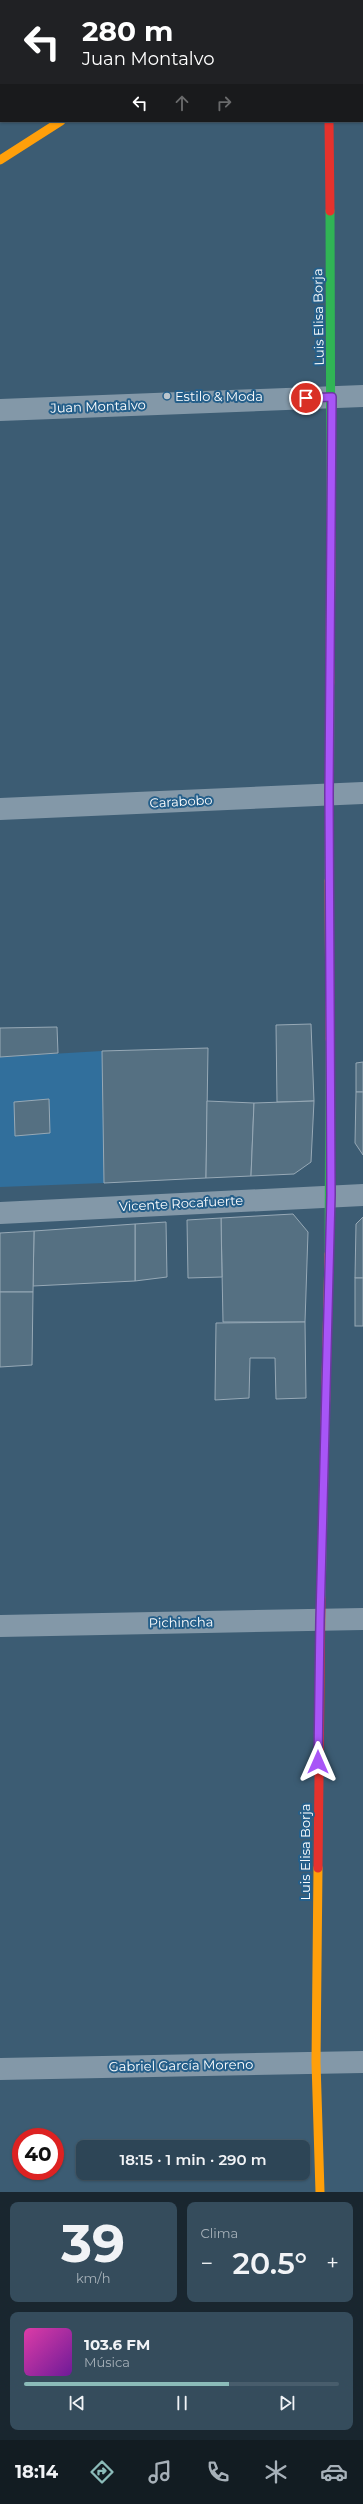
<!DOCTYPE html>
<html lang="es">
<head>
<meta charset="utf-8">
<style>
  :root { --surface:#2d4556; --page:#354c5c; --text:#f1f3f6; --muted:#a7b1b9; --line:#485d6c; --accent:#8bbbb9 }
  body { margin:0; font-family:Montserrat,sans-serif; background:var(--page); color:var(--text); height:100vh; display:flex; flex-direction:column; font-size:15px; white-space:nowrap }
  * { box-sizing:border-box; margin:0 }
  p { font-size:13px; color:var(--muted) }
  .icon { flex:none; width:22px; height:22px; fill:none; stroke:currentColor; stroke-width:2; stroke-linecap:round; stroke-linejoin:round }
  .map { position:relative; height:2192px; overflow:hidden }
  .drawer { display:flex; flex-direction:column; gap:10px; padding:10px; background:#19262f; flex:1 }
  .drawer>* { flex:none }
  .banner { position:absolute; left:0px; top:0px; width:363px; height:122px; box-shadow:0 1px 3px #0004,0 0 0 1px var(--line); background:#202124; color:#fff; overflow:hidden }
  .speed { position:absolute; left:12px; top:2128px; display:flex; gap:8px; font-size:20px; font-weight:700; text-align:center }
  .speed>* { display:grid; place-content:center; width:52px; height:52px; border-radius:50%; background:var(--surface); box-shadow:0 1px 3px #0004,0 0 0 1px var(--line); line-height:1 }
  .speed .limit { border:6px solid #d22; background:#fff; color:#111 }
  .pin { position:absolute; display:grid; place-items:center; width:34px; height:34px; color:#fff; margin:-17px; border:2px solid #fff; border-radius:50%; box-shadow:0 1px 4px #0007 }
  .me { position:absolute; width:44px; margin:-22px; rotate:0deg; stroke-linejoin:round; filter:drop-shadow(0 0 3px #0008) }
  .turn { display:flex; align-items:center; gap:14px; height:84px; padding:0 16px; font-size:18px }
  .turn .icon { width:52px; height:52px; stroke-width:2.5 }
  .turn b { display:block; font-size:28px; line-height:34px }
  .lanes { display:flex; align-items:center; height:38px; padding:0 16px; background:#0003; justify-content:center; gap:20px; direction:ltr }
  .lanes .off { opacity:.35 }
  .big { font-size:30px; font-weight:600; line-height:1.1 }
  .drawer .tile { flex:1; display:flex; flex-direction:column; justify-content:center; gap:6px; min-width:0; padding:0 14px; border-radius:8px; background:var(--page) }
  .drawer .dial { align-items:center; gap:0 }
  .dial b { font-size:52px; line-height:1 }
  .song { display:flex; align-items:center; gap:12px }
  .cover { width:48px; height:48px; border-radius:6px; background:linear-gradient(135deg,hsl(320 70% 55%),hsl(280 70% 35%)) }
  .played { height:4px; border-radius:2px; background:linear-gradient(90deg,var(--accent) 65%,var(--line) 65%) }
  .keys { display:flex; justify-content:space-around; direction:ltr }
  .heat { display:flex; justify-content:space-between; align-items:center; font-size:22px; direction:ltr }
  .drawer .tiles { flex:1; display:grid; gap:10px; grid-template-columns:1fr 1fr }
  .tile:last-child { grid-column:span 2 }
  .trip { position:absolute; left:76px; top:2140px; width:234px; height:40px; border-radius:8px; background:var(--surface); box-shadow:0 1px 3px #0004,0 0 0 1px var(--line); font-weight:600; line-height:40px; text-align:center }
  .menu { display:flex; height:64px; justify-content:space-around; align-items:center; background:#121c22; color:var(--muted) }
  .menu .icon { width:28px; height:28px }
  .menu .active { color:var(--accent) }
  .menu b { font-size:18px; color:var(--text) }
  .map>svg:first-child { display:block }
</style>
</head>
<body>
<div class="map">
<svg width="363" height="2192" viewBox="0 0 363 2192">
  <rect width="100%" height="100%" fill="#3c5c73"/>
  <g fill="#316f9c">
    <polygon points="0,0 149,0 1,1 0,78"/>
    <polygon points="102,1051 104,1183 0,1187 0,1057"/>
  </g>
  <g fill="#557082" stroke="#97a9b6">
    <polygon points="311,1024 314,1101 277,1102 276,1025"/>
    <polygon points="57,1027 58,1053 0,1057 0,1028"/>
    <polygon points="208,1048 206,1178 104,1183 102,1051"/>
    <polygon points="363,1062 363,1092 356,1092 356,1063"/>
    <polygon points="356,1092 363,1092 363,1155 355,1143"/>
    <polygon points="49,1099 50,1133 15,1136 14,1102"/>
    <polygon points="207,1101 254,1103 251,1176 206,1178"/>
    <polygon points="314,1101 311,1162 294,1174 251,1176 254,1103"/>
    <polygon points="293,1214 308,1232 305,1322 223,1322 221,1218"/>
    <polygon points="363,1217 363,1278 355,1278 356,1224"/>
    <polygon points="221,1218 222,1277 188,1278 187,1220"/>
    <polygon points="166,1222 167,1277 135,1281 135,1224"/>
    <polygon points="135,1224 135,1281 33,1286 34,1231"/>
    <polygon points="34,1231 33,1292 0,1292 0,1233"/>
    <rect x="355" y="1278" width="8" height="48"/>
    <polygon points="0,1292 33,1292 32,1365 0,1367"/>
    <polygon points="305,1322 306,1398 276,1399 275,1358 250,1358 249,1398 215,1400 216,1323"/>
  </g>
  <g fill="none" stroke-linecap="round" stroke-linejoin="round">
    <g stroke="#8398a8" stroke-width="22">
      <polyline points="0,410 363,396"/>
      <polyline points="0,809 363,793"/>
      <polyline points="0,1213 363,1195"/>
      <polyline points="0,1626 363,1619"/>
      <polyline points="0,2069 363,2062"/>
    </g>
    <g stroke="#30b455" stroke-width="9">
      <polyline points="330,211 331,529"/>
      <polyline points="329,881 330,683"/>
      <polyline points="329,1254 330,1039"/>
      <polyline points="321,1598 325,1427"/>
    </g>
    <g stroke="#ff9f0a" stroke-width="9">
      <polyline points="0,160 61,121"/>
      <polyline points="330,683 331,529"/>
      <polyline points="329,881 330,1039"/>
      <polyline points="325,1427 329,1254"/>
      <polyline points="318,1868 316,2062 320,2192"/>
    </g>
    <g stroke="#e5322d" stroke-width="9">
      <polyline points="194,1 197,0"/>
      <polyline points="350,1 355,0"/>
      <polyline points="0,100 1,99"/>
      <polyline points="329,121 330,211"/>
      <polyline points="318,1868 321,1598"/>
    </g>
  </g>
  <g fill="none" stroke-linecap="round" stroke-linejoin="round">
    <g stroke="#6d37a1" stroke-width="10">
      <polyline id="route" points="306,398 332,397 329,794 331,1195 320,1620 318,1762"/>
    </g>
    <use href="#route" stroke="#a855f7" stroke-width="7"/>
  </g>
  <circle fill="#bbc6ce" stroke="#255f8a" stroke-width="1.5" cx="167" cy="396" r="4"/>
  <g text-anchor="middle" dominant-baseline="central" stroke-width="4" stroke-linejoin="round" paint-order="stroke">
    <g font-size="13" fill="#fff" stroke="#255f8a">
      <text transform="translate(318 317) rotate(-91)">Luis Elisa Borja</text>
      <text transform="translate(98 406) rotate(-2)">Juan Montalvo</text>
      <text transform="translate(181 801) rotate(-3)">Carabobo</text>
      <text transform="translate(181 1203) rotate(-3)">Vicente Rocafuerte</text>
      <text transform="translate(181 1622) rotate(-1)">Pichincha</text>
      <text transform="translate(305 1852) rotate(-90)">Luis Elisa Borja</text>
      <text transform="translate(181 2065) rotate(-1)">Gabriel García Moreno</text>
    </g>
    <g font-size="13" fill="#fff" stroke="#255f8a" text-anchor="start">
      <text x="175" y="396">Estilo &amp; Moda</text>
    </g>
  </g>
</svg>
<div class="speed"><div class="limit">40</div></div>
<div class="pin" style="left:306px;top:398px;background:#d93025"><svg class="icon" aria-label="arrive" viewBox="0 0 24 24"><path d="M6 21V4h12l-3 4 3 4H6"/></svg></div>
<svg class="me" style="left:318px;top:1762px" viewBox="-20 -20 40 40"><path d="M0-17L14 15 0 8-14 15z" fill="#a855f7" stroke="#fff" stroke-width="4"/></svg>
<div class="trip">18:15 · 1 min · 290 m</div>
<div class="banner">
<div class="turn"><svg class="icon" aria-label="left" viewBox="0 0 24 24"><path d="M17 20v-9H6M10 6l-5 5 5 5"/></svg><div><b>280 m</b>Juan Montalvo</div></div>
<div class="lanes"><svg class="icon" aria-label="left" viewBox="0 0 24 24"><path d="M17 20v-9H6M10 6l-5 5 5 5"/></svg><svg class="icon off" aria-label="ahead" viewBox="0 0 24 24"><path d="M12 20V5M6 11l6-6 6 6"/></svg><svg class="icon off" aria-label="right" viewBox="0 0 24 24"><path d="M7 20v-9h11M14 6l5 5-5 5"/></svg></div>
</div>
</div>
<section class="drawer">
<div class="tiles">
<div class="tile dial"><b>39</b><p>km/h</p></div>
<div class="tile"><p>Clima</p>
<div class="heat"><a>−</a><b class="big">20.5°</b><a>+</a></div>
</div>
<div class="tile">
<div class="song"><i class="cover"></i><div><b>103.6 FM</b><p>Música</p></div></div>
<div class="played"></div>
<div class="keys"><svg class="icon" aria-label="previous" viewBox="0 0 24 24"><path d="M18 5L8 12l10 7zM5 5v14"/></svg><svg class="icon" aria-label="pause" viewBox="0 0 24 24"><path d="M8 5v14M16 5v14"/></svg><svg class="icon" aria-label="next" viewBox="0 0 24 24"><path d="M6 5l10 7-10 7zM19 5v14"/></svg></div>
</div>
</div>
</section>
<nav class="menu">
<b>18:14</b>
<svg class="icon active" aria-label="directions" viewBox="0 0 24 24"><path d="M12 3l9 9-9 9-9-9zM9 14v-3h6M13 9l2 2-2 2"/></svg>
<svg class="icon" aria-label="music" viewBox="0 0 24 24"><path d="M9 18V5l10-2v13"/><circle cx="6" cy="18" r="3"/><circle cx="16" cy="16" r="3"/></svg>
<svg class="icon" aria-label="phone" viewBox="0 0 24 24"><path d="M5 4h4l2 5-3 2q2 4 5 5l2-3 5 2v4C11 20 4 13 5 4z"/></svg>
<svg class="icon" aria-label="climate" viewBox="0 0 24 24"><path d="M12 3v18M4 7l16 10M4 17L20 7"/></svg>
<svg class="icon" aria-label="car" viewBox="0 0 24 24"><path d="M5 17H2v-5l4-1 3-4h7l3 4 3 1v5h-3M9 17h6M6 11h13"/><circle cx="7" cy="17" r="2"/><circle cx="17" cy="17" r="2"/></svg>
</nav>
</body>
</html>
